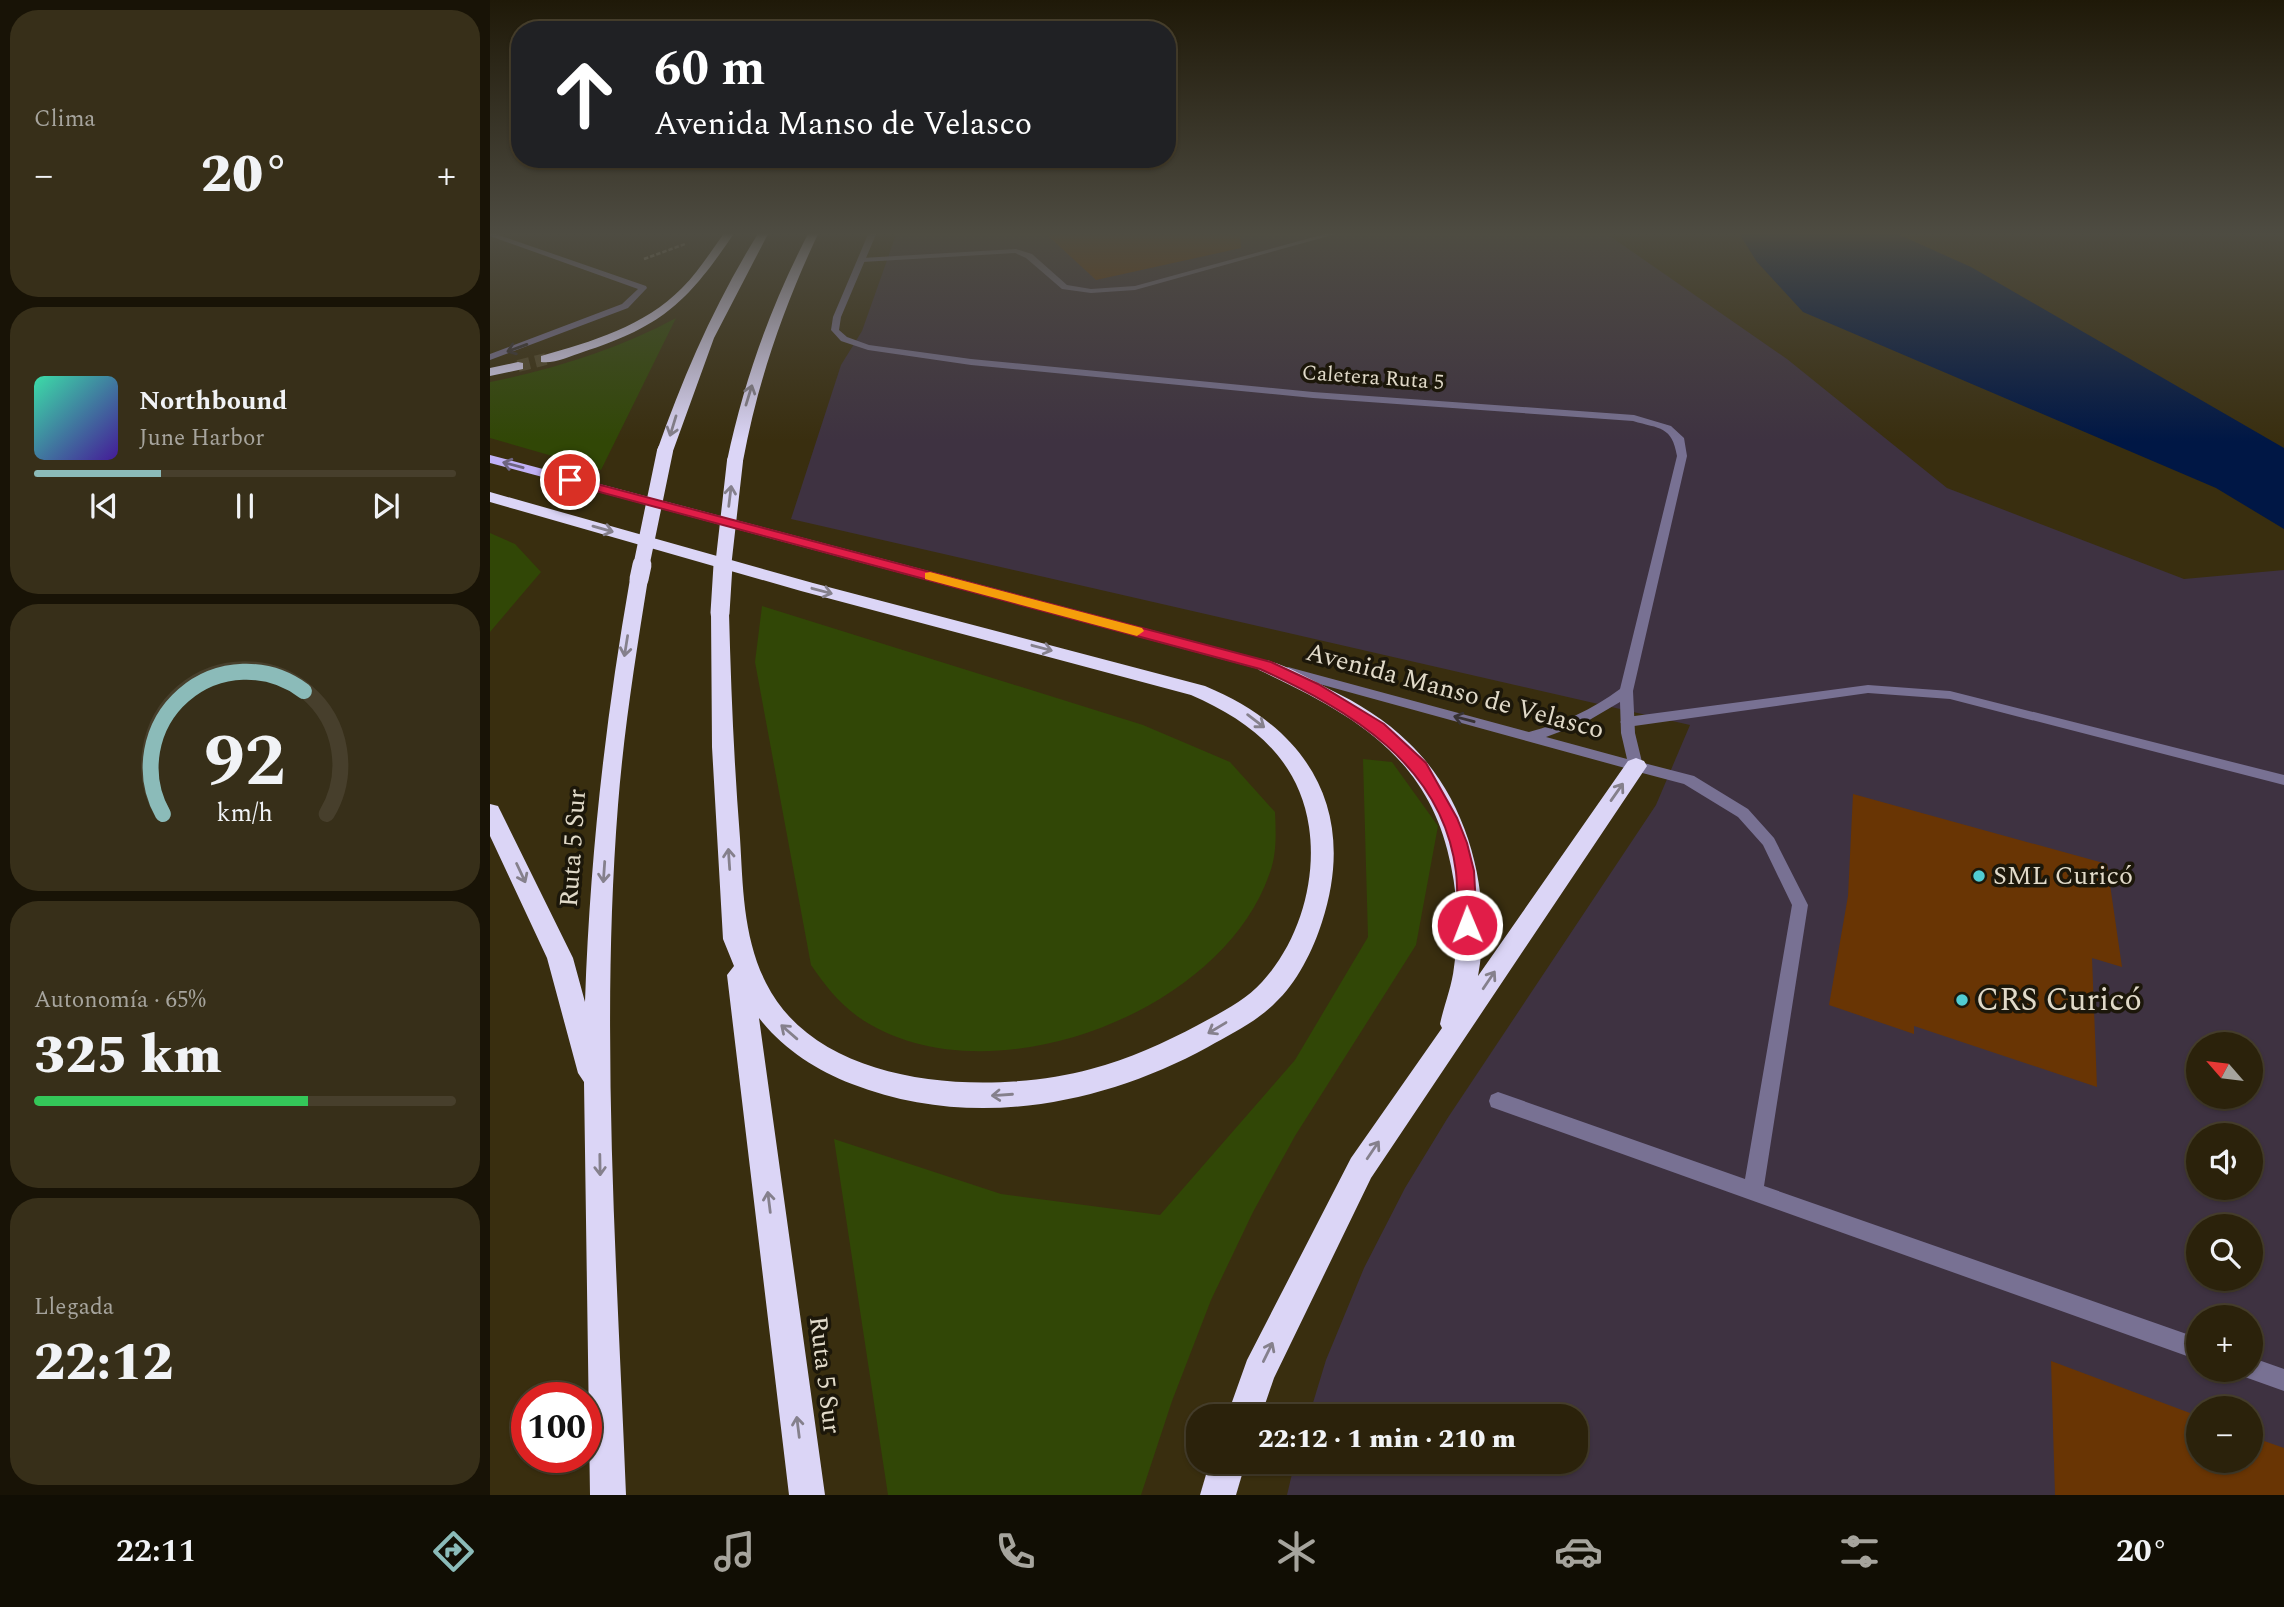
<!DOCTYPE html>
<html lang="es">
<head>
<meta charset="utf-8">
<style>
  :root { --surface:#2b220b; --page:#372f19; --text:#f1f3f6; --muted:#a6a49d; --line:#473f2c; --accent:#8bbbb9 }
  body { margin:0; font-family:Spectral,serif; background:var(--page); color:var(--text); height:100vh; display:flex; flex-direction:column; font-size:26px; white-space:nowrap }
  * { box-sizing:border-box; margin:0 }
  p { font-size:23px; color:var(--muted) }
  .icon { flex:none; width:38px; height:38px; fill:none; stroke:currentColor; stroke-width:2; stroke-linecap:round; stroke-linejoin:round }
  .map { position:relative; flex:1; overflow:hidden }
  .sheet { display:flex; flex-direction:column; gap:10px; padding:10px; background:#181306; width:490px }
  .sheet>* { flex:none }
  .banner { position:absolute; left:21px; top:21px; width:665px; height:147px; border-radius:28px; box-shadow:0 2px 5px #0004,0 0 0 2px var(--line); background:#202124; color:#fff; overflow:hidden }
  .needle { width:46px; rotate:298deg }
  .fabs { position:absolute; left:1696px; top:1032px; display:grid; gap:14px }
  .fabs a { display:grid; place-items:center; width:77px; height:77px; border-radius:50%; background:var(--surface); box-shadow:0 2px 5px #0004,0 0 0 2px var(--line); font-size:35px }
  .speed { position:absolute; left:21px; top:1382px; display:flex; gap:14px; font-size:35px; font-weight:700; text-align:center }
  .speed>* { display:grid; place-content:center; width:91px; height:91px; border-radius:50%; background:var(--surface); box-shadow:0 2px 5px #0004,0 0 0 2px var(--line); line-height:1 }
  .speed .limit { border:10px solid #d22; background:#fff; color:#111 }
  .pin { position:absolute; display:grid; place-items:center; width:60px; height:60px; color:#fff; margin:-30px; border:4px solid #fff; border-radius:50%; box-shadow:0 2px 7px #0007 }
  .me { position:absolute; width:77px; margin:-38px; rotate:359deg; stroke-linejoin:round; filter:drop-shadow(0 0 5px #0008) }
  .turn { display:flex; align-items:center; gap:24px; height:147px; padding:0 28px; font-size:32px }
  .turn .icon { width:91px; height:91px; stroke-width:2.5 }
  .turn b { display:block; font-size:49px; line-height:60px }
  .big { font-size:52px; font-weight:800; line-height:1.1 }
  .sheet .card { flex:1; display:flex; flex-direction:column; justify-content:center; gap:10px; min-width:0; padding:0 24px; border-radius:28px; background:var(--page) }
  .sheet .dial { align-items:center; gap:0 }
  .dial svg { height:182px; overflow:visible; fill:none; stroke:var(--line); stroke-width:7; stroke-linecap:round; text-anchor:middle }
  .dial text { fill:var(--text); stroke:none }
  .song { display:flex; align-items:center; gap:21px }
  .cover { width:84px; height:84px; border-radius:10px; background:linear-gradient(135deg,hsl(160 70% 55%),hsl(260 70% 35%)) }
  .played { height:7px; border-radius:4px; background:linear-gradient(90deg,var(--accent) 30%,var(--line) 30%) }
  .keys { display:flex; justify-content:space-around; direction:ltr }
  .heat { display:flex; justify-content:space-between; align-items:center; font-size:38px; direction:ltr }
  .charge { height:10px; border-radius:5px; background:linear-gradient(90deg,#34c759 65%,var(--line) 0) }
  .trip { position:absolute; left:696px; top:1404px; width:402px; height:70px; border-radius:28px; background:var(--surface); box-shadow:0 2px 5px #0004,0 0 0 2px var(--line); font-weight:800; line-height:70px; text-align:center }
  .tab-bar { display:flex; height:112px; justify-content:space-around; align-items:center; background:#110e04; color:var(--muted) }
  .tab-bar .icon { width:49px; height:49px }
  .tab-bar .current { color:var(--accent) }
  .tab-bar b { font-size:32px; color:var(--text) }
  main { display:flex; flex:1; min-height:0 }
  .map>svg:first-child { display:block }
</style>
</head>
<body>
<main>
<section class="sheet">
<div class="card"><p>Clima</p>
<div class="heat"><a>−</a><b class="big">20°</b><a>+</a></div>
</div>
<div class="card">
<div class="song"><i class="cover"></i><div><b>Northbound</b><p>June Harbor</p></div></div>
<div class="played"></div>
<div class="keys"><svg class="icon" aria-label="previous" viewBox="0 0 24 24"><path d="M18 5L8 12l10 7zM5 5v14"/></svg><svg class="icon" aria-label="pause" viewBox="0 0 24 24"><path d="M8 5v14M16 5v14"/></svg><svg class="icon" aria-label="next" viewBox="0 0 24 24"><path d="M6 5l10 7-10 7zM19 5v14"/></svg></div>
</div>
<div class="card dial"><svg viewBox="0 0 100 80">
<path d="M14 69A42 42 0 1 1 86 69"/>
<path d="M14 69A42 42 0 0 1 76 15" stroke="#8bbbb9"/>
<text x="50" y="56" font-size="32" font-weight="700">92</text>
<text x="50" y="72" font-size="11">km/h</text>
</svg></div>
<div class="card"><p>Autonomía · 65%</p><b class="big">325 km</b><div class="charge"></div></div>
<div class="card"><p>Llegada</p><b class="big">22:12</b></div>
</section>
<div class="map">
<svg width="1794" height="1495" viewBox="0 0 1794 1495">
  <rect width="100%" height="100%" fill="#392e0f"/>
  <path fill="#3e3241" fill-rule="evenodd" d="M407 232H1114L1297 359 1457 488 1694 579 1794 570V1495H797L805 1461H1087V1416H819L836 1360 874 1268 915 1188 957 1119 1166 805 1200 725 301 519 351 365 372 331ZM1708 1045H1760V1097H1708ZM1708 1136H1760V1188H1708ZM1708 1227H1760V1279H1708ZM1708 1318H1760V1370H1708ZM1708 1409H1760V1461H1708Z"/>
  <g fill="#314706">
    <path d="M186 318 111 470 0 438V382C65 369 128 349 186 318Z"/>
    <polygon points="0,533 25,544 51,572 0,632"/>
    <path d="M272 606 653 725 740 762 785 812C786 833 787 855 779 875 730 1016 491 1104 367 1016 348 1002 334 984 321 965L265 662Z"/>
    <polygon points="873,759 902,762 948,826 926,945 805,1136 763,1212 721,1300 682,1401 651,1495 398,1495 344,1139 511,1194 670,1215 805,1060 878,937"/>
  </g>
  <polygon fill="#001745" points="1248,232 1403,232 1481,267 1794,448 1794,529 1726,488 1313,312 1267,262"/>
  <g fill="#693504">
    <polygon points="554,232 750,232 751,248 606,280"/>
    <polygon points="1363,794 1617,864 1632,967 1602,958 1607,1087 1424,1026 1424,1034 1339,1005 1358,896"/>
    <polygon points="1561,1361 1708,1416 1708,1461 1760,1461 1760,1436 1794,1448 1794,1495 1565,1495"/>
  </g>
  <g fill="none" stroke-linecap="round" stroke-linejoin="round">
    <polyline stroke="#52482b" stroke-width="12" stroke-dasharray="12 6" stroke-linecap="butt" points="28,366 56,359"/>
    <polyline stroke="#928a72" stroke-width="2.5" stroke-dasharray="4.5 2" stroke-linecap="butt" points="154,259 195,244"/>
    <g fill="#787193" fill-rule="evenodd">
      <polygon points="842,232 853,232 645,290 601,293 572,289 536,258 525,253 372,262 368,260 372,258 526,249 542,254 577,285 601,289 645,286"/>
      <polygon points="1378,685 1460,691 1794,775 1794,785 1460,699 1378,693 1137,727 1130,722 1137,717"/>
    </g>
    <g fill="#787193" fill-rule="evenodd">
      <polygon points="0,232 156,286 157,288 138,308 0,360 0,354 132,304 148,289 0,236"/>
      <polygon points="1146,761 1204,776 1258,809 1284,838 1318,905 1274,1186 1708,1338 1708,1360 1001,1107 999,1101 1001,1095 1008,1092 1255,1179 1302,905 1273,845 1248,817 1194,784 1141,770 1139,766"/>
      <polygon points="1760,1357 1794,1369 1794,1391 1752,1376 1750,1370 1760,1370"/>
    </g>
    <path fill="#787193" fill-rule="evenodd" d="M379 232H387L351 317 349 330 357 337 379 345 481 359 823 392 1144 415 1181 426 1194 438 1197 456 1143 691 1145 733 1153 766 1151 770 1146 771 793 674 792 671 798 667 1039 732C1072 723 1102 710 1130 689L1187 456C1182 426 1170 429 1143 421L823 398 481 365 378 350 351 341 341 330 343 317ZM1130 702 1131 733 1137 759 1056 737 1096 722Z"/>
    <polygon fill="#c1b2f7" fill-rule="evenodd" points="0,455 782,662 784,666 776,671 0,463"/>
    <g fill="#dbd5f6" fill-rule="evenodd">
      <path d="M235 232H245C199 300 174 326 93 352 81 356 64 364 51 362V356C101 342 155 326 192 288 209 271 221 251 235 232Z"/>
      <path d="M269 232H279L224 338 183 451 180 454H170L167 451C194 374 226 301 269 232Z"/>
      <path d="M319 232H329C294 306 268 380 253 461L250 464H240L237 461C254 380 281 305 319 232Z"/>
      <polygon points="28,362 33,363 33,369 0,376 0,368"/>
      <path d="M0 492 323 583 715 686C819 729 868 811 832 922 823 950 807 983 785 1003 766 1022 741 1034 718 1047 610 1106 480 1130 362 1084 326 1070 293 1049 269 1018L335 1495H299L237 975 244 966 233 939 222 747 221 613 224 609H236L239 613C241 688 244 763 250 838 253 887 253 937 276 983 329 1090 501 1096 601 1069 639 1059 674 1043 708 1025 730 1013 755 1001 772 982 809 942 827 881 819 827 809 759 761 721 701 695L311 591 0 502Z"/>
      <path d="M149 574 158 579C146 654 134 729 128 805 110 1034 127 1266 136 1495H100L94 1082 88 1073 57 958 0 836V804L8 806 11 812 83 958 95 1002C100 857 115 722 140 579Z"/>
      <path d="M776 660C798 666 819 678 839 689 868 703 896 720 919 743 979 800 1003 895 988 976L1138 761 1146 758 1154 761 1157 766 881 1178 784 1378 771 1416H737L757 1360 861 1158 952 1028 950 1024C954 1005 962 986 964 967 969 934 968 899 961 866 940 757 863 714 769 670L766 666 769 662Z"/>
      <polygon points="720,1461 756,1461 746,1495 710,1495"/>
    </g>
    <g stroke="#dbd5f6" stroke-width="16">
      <polyline points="151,567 175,451"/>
      <polyline points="233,567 245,461"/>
    </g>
    <g stroke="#dbd5f6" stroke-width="19">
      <polyline points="149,579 152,565"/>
      <polyline points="230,613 233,565"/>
    </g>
  </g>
  <defs><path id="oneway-shaft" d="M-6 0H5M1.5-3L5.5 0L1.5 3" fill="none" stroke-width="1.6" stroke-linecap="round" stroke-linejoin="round" transform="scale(1.75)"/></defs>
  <g stroke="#383233">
    <use href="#oneway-shaft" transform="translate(27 348) rotate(160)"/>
    <use href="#oneway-shaft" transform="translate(974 719) rotate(-165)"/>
  </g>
  <g stroke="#85808c">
    <use href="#oneway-shaft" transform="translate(259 395) rotate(-73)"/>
    <use href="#oneway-shaft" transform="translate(183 426) rotate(107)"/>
    <use href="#oneway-shaft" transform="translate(240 496) rotate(-83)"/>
    <use href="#oneway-shaft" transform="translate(113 529) rotate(16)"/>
    <use href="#oneway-shaft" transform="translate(332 591) rotate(15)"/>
    <use href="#oneway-shaft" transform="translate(136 646) rotate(99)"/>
    <use href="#oneway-shaft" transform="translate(552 648) rotate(15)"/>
    <use href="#oneway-shaft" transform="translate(766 721) rotate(37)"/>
    <use href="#oneway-shaft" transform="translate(1127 792) rotate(-55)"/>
    <use href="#oneway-shaft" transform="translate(239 859) rotate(-94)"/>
    <use href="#oneway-shaft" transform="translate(114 872) rotate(94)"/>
    <use href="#oneway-shaft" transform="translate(31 873) rotate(65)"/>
    <use href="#oneway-shaft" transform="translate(999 980) rotate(-56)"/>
    <use href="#oneway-shaft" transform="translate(727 1028) rotate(149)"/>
    <use href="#oneway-shaft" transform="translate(299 1032) rotate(-139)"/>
    <use href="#oneway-shaft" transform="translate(512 1095) rotate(176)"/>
    <use href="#oneway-shaft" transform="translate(883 1150) rotate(-56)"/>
    <use href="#oneway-shaft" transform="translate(110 1165) rotate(89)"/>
    <use href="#oneway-shaft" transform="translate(279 1202) rotate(-97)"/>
    <use href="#oneway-shaft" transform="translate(778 1352) rotate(-64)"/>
    <use href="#oneway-shaft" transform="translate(308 1427) rotate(-97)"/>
  </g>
  <use stroke="#6e6480" href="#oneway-shaft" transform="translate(23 465) rotate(-165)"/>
  <linearGradient id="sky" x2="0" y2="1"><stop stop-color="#1f1908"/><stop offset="0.53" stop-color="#4e4c42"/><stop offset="1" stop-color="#4e4c42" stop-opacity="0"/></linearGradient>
  <rect width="1794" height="441" fill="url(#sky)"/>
  <path fill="#e11d48" stroke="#92132f" stroke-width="2" d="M76 478H84L781 662 828 684 894 724 936 763 967 818 977 843 984 871 987 925 984 931 977 933 971 931 968 925C967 908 968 889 966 872 953 764 859 710 770 669L76 483Z"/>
  <polygon fill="#f59e0b" points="440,572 652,628 654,631 647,636 435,579 435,573"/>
  <g fill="#51ccd2" stroke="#1c170a" stroke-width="2.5">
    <circle cx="1489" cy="876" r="7"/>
    <circle cx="1472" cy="1000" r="7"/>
  </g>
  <g text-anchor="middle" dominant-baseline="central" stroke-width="7" stroke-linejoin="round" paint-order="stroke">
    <g font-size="21" fill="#e1dac9" stroke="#1c170a">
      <text transform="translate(883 378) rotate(4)">Caletera Ruta 5</text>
    </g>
    <g font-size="26" fill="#e1dac9" stroke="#1c170a">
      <text transform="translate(965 691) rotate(15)">Avenida Manso de Velasco</text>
      <text transform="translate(83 848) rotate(-86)">Ruta 5 Sur</text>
      <text transform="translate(335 1375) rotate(83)">Ruta 5 Sur</text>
    </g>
    <g font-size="26" fill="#e1dac9" stroke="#1c170a" text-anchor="start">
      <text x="1503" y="876">SML Curicó</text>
    </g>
    <g font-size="32" fill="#e1dac9" stroke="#1c170a" text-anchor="start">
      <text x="1486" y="1000">CRS Curicó</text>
    </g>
  </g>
</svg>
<div class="fabs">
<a><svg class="needle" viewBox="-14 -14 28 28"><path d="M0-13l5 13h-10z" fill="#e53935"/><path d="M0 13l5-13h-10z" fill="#a6a49d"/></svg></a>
<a><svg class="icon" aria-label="sound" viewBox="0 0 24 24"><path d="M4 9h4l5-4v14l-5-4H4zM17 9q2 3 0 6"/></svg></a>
<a><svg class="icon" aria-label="search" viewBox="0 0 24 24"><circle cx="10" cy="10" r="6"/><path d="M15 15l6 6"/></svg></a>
<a>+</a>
<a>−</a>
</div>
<div class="speed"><div class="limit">100</div></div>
<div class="pin" style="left:80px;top:480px;background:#d93025"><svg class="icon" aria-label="arrive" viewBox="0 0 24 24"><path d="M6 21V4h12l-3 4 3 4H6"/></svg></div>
<svg class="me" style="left:977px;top:925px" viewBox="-20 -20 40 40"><circle r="17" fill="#e11d48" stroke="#fff" stroke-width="3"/><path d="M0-11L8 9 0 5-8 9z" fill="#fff"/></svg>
<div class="trip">22:12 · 1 min · 210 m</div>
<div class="banner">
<div class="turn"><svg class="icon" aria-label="ahead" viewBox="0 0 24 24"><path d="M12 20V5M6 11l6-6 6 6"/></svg><div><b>60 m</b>Avenida Manso de Velasco</div></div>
</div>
</div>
</main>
<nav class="tab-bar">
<b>22:11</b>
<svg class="icon current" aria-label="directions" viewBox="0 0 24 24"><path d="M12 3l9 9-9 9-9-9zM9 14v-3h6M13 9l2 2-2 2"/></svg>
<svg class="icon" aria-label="music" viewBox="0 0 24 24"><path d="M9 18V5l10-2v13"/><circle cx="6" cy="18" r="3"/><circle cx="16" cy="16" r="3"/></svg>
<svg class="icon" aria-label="phone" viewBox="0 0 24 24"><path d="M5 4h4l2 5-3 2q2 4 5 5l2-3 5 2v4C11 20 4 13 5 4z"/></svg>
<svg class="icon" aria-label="climate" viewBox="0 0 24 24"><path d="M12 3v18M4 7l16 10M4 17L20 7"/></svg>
<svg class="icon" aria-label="car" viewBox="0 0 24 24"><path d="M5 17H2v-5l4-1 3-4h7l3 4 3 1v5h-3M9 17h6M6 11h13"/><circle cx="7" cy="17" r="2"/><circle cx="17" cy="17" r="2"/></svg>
<svg class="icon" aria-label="filters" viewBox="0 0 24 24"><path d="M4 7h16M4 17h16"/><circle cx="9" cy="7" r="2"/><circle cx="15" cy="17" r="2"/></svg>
<b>20°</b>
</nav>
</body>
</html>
